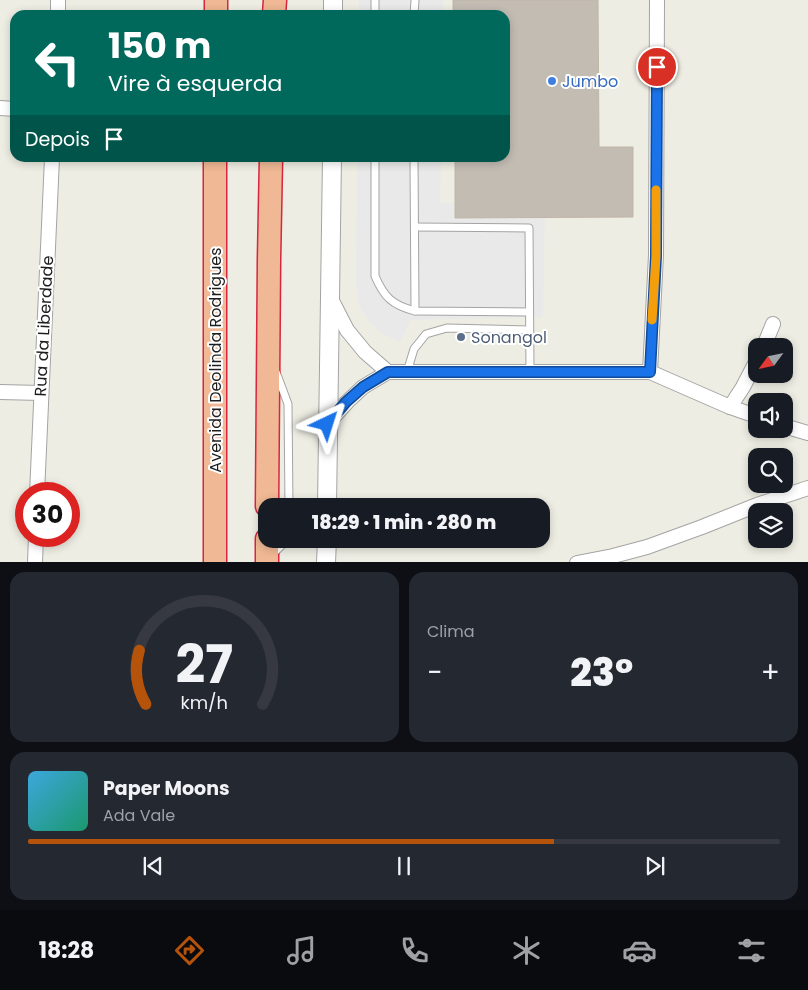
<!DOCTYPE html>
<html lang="pt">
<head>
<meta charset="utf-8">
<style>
  :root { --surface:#171b24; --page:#242831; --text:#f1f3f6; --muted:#9ea1a6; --line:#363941; --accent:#b45309 }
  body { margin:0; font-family:Poppins,sans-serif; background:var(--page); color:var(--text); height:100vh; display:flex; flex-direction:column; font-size:19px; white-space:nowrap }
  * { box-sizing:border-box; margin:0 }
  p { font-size:16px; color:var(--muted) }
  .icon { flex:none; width:28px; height:28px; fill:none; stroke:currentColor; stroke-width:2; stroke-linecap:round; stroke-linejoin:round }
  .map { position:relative; height:562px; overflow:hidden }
  .drawer { display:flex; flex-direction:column; gap:10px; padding:10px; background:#0d0f14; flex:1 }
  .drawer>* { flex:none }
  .top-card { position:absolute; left:10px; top:10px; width:500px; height:152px; border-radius:15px; box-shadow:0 2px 8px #0003; background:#00695c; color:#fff; overflow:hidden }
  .needle { width:32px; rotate:237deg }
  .controls { position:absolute; left:748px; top:338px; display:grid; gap:10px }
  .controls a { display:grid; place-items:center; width:45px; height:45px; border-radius:10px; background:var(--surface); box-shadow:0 2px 8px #0003; font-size:25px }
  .speed { position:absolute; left:15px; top:482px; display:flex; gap:10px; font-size:25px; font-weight:700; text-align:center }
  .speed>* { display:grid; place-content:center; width:65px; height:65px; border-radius:50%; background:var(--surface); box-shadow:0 2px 8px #0003; line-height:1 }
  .speed .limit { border:8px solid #d22; background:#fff; color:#111 }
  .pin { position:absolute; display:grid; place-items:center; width:42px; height:42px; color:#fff; margin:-21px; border:2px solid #fff; border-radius:50%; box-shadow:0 1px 5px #0007 }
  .me { position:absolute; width:55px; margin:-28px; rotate:41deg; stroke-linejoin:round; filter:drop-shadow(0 0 4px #0008) }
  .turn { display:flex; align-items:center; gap:18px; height:105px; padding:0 15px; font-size:22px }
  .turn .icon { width:65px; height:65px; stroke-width:2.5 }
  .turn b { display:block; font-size:35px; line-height:42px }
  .then { display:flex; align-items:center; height:48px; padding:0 15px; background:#0003; gap:10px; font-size:19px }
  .big { font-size:38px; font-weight:800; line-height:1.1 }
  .drawer .card { flex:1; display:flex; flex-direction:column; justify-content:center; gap:8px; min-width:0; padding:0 18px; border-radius:15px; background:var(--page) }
  .drawer .dial { align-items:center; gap:0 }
  .dial svg { height:130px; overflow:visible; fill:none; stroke:var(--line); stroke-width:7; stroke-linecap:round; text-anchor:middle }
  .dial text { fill:var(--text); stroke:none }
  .song { display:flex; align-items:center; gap:15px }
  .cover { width:60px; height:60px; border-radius:8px; background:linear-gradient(135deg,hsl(200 70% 55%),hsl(160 70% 35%)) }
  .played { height:5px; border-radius:2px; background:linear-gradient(90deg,var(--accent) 70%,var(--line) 70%) }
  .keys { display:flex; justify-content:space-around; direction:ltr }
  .heat { display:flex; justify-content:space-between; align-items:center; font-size:28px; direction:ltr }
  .drawer .tiles { flex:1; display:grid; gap:10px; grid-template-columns:1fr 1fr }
  .card:last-child { grid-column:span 2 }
  .trip { position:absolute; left:258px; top:498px; width:292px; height:50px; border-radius:15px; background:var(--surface); box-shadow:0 2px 8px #0003; font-weight:800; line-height:50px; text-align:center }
  .tab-bar { display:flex; height:80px; justify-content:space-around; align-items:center; background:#090b0e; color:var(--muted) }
  .tab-bar .icon { width:35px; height:35px }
  .tab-bar .selected { color:var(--accent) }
  .tab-bar b { font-size:22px; color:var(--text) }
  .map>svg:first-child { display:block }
</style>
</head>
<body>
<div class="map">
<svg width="808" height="563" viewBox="0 0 808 563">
  <rect width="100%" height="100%" fill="#eeede3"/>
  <g fill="#e9e9e9">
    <rect x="359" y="0" width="84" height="15"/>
    <polygon points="357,158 441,158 440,203 545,205 543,317 411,320 400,342 383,334 369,322 359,306 356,285"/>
  </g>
  <polygon fill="#c3bcb3" stroke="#c0b6a6" points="453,0 598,0 599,147 633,147 633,217 455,218 455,158 505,158 505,15 453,15"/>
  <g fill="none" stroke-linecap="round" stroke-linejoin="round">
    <g stroke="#a4a4a4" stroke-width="9">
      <g id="service">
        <polyline points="375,0 375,15"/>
        <polyline points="414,15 415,0"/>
        <path d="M375 158V276C384 297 392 305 415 311L529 312"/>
        <polyline points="414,158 415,311"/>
        <polyline points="415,227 529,228 530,372"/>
        <polyline points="276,372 288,404 289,506"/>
        <polyline points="407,372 414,349 426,334 447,328 529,330"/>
        <polyline points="273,554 288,539"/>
      </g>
    </g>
    <g stroke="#a4a4a4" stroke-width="16">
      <g id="minor">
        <polyline points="58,15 58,0"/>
        <polyline points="0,108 15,109"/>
        <polyline points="330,297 347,330 365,352 388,372"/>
        <polyline points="764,346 773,324"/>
        <polyline points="650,372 656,255 657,0"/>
        <polyline points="0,392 41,393"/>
        <polyline points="730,407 743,387 756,362"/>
        <polyline points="327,424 347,402 363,387 388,372 650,372 730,407 756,416"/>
        <polyline points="784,426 808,433"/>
        <polyline points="37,494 52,158"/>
        <polyline points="35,563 36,536"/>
        <polyline points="577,563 613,556 647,547 702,527 757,505 808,488"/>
      </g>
    </g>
    <g stroke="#a4a4a4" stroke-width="20">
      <g id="tertiary">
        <polyline points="333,15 333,0"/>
        <path d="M327 506C328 390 330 274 332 158"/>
        <polyline points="326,563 327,539"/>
      </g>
    </g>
    <g stroke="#d62640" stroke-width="25">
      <g id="trunk">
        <polyline points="216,0 216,15"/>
        <polyline points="274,15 275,0"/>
        <polyline points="215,158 215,563"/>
        <polyline points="267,506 269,260 271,158"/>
        <polyline points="267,563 267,539"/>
      </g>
    </g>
    <use href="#service" stroke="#fff" stroke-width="7"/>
    <use href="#minor" stroke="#fff" stroke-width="14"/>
    <use href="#tertiary" stroke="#fff" stroke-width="18"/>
    <use href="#trunk" stroke="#f0b894" stroke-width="22"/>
  </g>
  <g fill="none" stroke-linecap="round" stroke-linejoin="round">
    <g stroke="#114b97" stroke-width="12">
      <polyline id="route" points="327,424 346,402 363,387 388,372 650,372 656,256 657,67"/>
    </g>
    <use href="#route" stroke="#1a73e8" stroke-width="9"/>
    <polyline stroke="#f59e0b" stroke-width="9" points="652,320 656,256 656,190"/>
  </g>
  <circle fill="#3f7fe0" stroke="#fff" stroke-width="2" cx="552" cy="81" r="5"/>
  <circle fill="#5c6f8a" stroke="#fff" stroke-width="2" cx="461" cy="337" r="5"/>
  <g text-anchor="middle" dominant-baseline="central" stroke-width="4" stroke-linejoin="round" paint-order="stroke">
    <g font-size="16" fill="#366cbe" stroke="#fff" text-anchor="start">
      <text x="562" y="81">Jumbo</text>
    </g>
    <g font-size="16" fill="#1d1d1d" stroke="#fff">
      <text transform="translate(44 326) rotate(-87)">Rua da Liberdade</text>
      <text transform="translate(215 360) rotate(-90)">Avenida Deolinda Rodrigues</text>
    </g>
    <g font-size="16" fill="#4e5e75" stroke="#fff" text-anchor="start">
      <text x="471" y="337">Sonangol</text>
    </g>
  </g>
</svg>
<div class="controls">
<a><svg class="needle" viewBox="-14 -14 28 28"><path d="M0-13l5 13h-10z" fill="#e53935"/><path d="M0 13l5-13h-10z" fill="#9ea1a6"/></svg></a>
<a><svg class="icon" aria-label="sound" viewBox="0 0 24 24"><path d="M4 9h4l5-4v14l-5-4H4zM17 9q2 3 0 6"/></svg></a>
<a><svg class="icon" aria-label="search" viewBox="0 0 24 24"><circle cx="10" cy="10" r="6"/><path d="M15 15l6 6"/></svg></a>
<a><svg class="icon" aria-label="layers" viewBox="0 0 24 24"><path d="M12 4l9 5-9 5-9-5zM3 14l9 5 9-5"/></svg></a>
</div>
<div class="speed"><div class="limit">30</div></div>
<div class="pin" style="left:657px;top:67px;background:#d93025"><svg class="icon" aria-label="arrive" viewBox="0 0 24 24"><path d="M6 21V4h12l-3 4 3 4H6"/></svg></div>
<svg class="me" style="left:327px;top:424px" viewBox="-20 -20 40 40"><path d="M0-17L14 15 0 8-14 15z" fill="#1a73e8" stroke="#fff" stroke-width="4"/></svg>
<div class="trip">18:29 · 1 min · 280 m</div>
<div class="top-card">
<div class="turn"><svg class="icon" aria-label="left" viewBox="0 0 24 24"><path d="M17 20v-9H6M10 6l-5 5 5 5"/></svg><div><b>150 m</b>Vire à esquerda</div></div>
<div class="then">Depois<svg class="icon" aria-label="arrive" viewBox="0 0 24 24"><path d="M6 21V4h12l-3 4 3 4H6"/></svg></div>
</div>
</div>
<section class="drawer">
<div class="tiles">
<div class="card dial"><svg viewBox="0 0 100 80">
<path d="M14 69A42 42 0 1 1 86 69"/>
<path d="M14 69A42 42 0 0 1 10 36" stroke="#b45309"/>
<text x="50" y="56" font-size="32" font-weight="700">27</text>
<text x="50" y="72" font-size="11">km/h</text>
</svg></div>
<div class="card"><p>Clima</p>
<div class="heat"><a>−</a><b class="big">23°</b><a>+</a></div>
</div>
<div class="card">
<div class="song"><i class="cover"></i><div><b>Paper Moons</b><p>Ada Vale</p></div></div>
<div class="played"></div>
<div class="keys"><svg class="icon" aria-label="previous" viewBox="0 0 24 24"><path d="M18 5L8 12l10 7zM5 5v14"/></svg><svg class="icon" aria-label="pause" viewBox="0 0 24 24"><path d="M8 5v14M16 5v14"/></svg><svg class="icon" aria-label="next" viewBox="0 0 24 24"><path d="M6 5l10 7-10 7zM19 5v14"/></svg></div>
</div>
</div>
</section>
<nav class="tab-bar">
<b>18:28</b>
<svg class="icon selected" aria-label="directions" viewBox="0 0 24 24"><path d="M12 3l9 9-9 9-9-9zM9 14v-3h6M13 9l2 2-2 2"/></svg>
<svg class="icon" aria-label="music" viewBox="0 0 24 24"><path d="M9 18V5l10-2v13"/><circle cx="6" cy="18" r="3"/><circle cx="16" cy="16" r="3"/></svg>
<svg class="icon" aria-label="phone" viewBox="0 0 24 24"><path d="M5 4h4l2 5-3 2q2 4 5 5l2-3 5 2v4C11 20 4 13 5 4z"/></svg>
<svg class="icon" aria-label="climate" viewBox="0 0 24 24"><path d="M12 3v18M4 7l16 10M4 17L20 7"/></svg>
<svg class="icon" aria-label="car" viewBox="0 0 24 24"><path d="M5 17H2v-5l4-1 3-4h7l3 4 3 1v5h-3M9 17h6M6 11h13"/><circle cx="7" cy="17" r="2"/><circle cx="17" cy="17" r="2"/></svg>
<svg class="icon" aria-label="filters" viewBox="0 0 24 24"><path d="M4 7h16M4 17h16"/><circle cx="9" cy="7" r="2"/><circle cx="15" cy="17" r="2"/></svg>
</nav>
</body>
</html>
